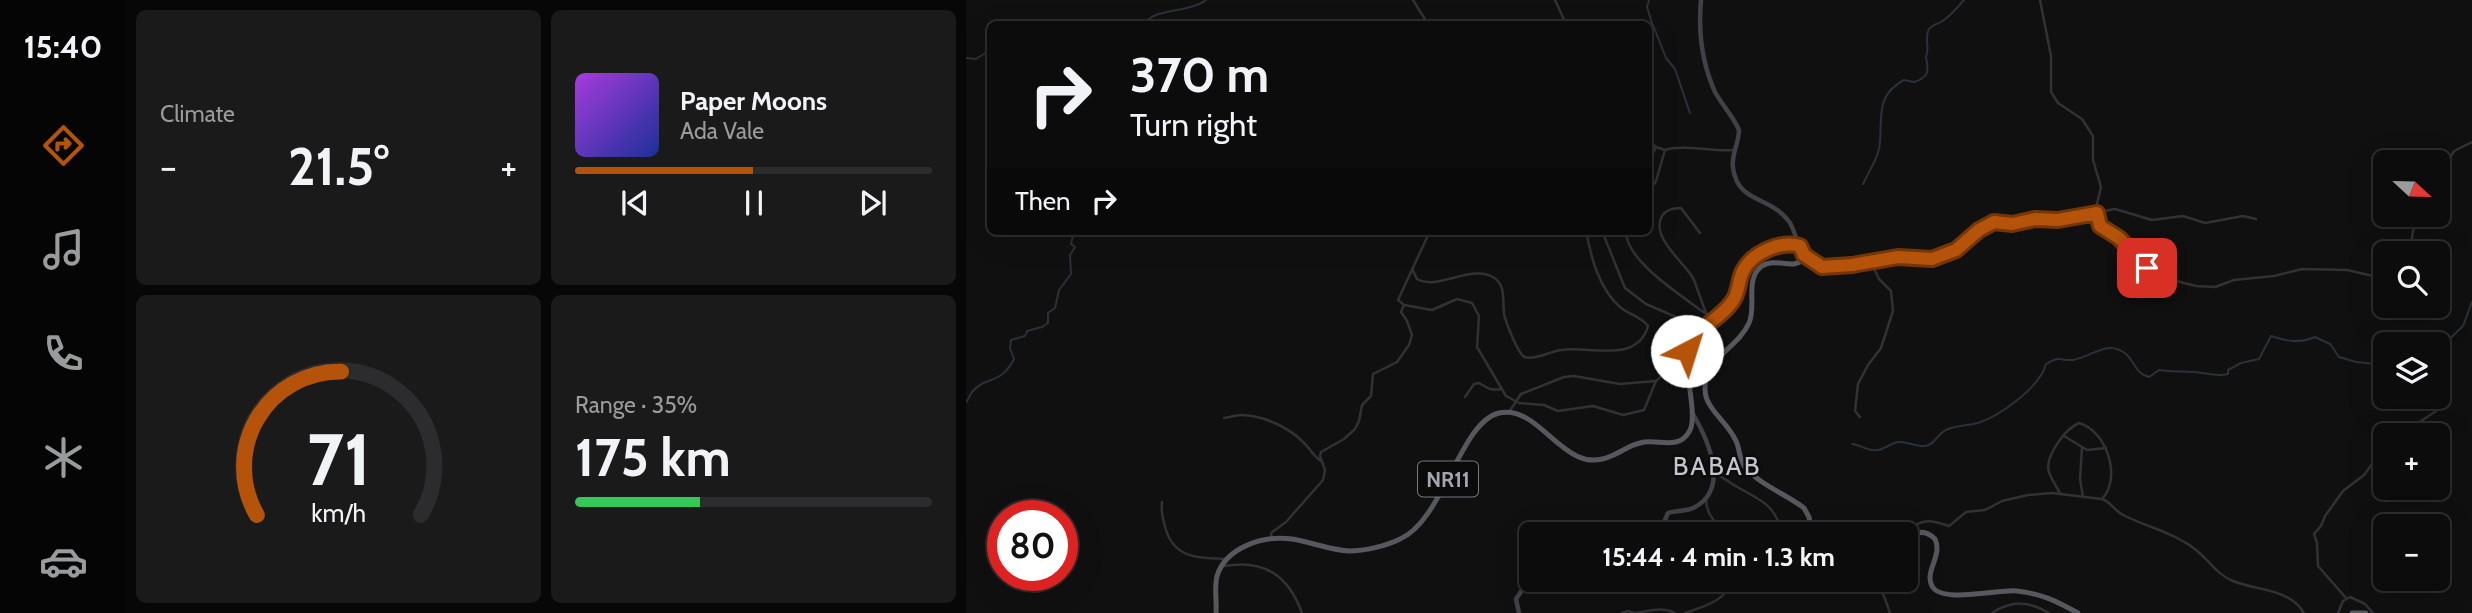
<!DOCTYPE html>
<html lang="en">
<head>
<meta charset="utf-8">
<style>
  :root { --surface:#0c0c0d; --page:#1a1a1b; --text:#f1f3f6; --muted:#9a9b9d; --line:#2c2c2e; --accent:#b45309 }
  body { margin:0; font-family:Cabin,sans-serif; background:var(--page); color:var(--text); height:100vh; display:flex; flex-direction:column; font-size:26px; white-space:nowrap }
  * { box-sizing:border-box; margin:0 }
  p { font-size:23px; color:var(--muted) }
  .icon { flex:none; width:38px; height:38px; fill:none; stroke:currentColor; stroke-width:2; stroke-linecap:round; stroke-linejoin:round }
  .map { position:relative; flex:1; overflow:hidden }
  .side { display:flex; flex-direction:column; gap:10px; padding:10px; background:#070707; width:840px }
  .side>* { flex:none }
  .top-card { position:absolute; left:21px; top:21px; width:665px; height:214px; border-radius:10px; box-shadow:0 7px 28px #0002,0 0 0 2px var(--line); background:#0c0c0d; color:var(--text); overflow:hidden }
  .needle { width:46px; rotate:112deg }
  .tools { position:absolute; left:1407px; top:150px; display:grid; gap:14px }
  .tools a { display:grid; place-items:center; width:77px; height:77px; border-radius:10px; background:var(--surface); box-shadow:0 7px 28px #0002,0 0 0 2px var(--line); font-size:35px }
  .speed { position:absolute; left:21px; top:500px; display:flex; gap:14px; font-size:35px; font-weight:700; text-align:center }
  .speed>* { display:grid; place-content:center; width:91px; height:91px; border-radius:50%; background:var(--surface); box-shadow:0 7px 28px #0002,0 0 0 2px var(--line); line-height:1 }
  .speed .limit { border:10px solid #d22; background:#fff; color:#111 }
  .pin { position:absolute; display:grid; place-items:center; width:60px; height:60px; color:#fff; margin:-30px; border-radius:14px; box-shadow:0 4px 10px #0006 }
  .me { position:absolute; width:77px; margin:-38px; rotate:40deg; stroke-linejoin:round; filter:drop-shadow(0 0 5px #0008) }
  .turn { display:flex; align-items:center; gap:24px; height:147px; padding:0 28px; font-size:32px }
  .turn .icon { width:91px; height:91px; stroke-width:2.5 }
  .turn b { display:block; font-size:49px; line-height:60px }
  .then { display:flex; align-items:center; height:66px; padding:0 28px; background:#0003; gap:14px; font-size:26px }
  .big { font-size:52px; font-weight:700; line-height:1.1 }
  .side .widget { flex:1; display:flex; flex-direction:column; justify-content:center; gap:10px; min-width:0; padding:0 24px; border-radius:10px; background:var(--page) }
  .side .dial { align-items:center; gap:0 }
  .dial svg { height:182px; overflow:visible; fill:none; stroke:var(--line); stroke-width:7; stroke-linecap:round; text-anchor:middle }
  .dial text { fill:var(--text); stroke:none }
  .song { display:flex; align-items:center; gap:21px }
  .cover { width:84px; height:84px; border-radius:10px; background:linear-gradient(135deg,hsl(280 70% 55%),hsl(230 70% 35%)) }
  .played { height:7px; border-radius:4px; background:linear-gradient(90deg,var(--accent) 50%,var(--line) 50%) }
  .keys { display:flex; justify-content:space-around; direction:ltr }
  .heat { display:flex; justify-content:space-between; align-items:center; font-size:38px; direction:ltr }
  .charge { height:10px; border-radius:5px; background:linear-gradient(90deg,#34c759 35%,var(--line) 0) }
  .side .tiles { flex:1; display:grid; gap:10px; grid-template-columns:repeat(2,1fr) }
  .trip { position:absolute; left:553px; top:522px; width:399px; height:70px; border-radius:10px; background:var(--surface); box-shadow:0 7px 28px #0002,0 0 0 2px var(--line); font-weight:700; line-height:70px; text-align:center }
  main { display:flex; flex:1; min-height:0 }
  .dock { display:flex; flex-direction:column; width:126px; justify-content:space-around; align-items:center; background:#050505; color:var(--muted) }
  .dock .icon { width:49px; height:49px }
  .dock .on { color:var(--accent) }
  .dock b { font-size:32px; color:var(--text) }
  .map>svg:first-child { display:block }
</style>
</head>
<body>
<main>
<nav class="dock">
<b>15:40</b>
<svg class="icon on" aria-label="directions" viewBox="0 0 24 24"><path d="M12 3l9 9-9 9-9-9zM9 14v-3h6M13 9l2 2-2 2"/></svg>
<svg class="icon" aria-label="music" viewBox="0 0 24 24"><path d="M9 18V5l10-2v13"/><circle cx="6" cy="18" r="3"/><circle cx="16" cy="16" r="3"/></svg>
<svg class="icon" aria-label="phone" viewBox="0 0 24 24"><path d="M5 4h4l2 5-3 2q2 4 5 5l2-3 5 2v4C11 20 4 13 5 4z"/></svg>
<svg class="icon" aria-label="climate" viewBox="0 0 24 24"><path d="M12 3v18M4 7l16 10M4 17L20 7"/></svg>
<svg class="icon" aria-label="car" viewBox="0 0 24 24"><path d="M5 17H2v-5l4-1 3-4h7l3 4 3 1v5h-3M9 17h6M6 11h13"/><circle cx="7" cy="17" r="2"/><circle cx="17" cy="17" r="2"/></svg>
</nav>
<section class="side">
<div class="tiles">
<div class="widget"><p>Climate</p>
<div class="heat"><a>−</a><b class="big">21.5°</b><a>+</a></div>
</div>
<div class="widget">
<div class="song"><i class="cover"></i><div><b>Paper Moons</b><p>Ada Vale</p></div></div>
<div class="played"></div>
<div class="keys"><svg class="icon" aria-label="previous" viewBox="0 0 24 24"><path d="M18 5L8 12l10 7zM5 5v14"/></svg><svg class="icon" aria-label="pause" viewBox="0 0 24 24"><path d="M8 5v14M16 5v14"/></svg><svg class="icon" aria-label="next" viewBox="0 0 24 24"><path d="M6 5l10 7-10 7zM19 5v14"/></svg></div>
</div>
<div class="widget dial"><svg viewBox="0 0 100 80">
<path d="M14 69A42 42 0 1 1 86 69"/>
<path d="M14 69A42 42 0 0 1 51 6" stroke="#b45309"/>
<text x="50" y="56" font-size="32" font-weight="700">71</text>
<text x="50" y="72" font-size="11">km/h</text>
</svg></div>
<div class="widget"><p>Range · 35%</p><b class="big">175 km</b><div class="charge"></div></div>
</div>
</section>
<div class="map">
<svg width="1506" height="613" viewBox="0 0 1506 613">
  <rect width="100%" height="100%" fill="#101011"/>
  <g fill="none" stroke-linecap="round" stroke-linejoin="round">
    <g stroke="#2b3138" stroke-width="2">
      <polyline points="683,0 681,7 685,20 700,58 709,69 724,113"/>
      <path d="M179 24C186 8 224 13 240 0"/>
      <polyline points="0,58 10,59 24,50"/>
      <path d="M897 184C903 171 913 157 914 142 916 116 910 95 938 80L948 82C963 77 963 72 960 57 964 48 958 38 963 29 967 24 973 24 978 20 986 14 992 7 998 0"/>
      <polyline points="1472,350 1497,326 1506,302"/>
      <path d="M0 402C3 399 4 395 6 392 20 375 34 386 48 359L44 348 45 340 59 336 61 331 76 327 82 323V313L89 308 93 290 105 274 104 255 109 247 105 244 108 231"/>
      <path d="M886 444C895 445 903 452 912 450 919 449 925 443 932 442 941 441 950 447 959 446 969 445 971 434 980 430 990 425 1001 426 1012 423 1034 416 1074 387 1080 364 1095 355 1093 361 1107 360 1126 357 1141 339 1160 354 1169 362 1170 374 1183 377L1193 370C1205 372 1216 371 1228 372 1241 373 1249 377 1262 374V370L1275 363 1293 359 1305 336C1321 341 1332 344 1349 337L1364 344 1373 357 1390 362 1419 365"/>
    </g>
    <g stroke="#323236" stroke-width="2.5">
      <polyline points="447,0 462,24"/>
      <polyline points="589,0 600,24"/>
      <polyline points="1074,0 1085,56 1085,92 1092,103 1116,119 1127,136 1127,160 1135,187 1130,208 1134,226 1153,238 1187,275 1230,286 1249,287 1268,280 1308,276 1336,269 1381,270 1407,276 1419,272"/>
      <polyline points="682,140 690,147 699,150"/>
      <polyline points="682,163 690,147"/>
      <polyline points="1472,177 1488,151 1506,142"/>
      <path d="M682 193 690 181 699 150C717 144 747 152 767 150"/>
      <polyline points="636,231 659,288 680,304 710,317 714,321 710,336 723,344"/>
      <path d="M660 231C659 261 718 297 740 314"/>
      <path d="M734 233 715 208C708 208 700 209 696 216 684 237 718 262 727 278 733 292 737 307 743 320"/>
      <polyline points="1443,254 1450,215"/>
      <polyline points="838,255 853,266 859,267 892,265 932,257 966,259 985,252 1017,227 1028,222 1042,225 1069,219 1092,220 1149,209 1186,220 1217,216 1239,223 1277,216 1290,219"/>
      <path d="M446 269 451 279C472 291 505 264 527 277 542 286 535 304 539 318 542 327 551 351 558 357 570 360 582 352 595 350 622 345 671 365 682 326 675 316 663 315 654 307 633 289 625 257 620 231"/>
      <polyline points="438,305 466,310 491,299 506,303 513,316 511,347 540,396 553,403 578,405 592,411 627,406 657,415 678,410 690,381 720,355"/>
      <path d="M499 397 508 384 513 383C521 388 525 391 535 389"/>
      <polyline points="543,412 555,394 598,377 608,376 654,384 690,381"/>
      <polyline points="894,417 889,411 892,384 902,365 915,348 927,311 925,291 913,279 905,262"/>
      <path d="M258 418C264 417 270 415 275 415 296 415 322 427 336 441 344 448 346 455 355 461"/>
      <polyline points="1098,436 1121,450 1140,448"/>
      <polyline points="1433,436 1470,411"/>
      <polyline points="1116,448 1114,479 1117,497"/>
      <path d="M749 474C757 477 761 481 768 485 796 502 805 500 818 534"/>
      <path d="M1094 494C1091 486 1083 477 1082 468 1082 453 1099 429 1113 423 1141 431 1156 478 1136 499"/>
      <path d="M740 498C740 516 750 524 764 534"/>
      <path d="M196 502C195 513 197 519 200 530 209 559 234 558 260 559"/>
      <polyline points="809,534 817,531"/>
      <path d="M946 535 947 528C957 517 970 522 983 526L1000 512 1019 510 1036 501 1062 495 1086 493 1136 499C1145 502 1149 511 1157 515 1181 527 1209 533 1230 550 1244 561 1250 574 1267 581 1291 591 1323 588 1338 613"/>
      <polyline points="306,539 305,533 320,522 357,480 359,470 354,456 355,452 378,439 389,429 393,421 396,405 405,396 407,374 431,362 443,345 446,335 441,321 435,312 438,305 432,300 464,231"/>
      <path d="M258 566C298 559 322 575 336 613"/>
      <polyline points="881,579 908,583 918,596 924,613"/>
      <polyline points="764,591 773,579"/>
      <polyline points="1380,598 1352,566 1351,543 1348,534 1355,526 1359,516 1377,491 1398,475 1411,457 1419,450"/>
      <polyline points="656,613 662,611 668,613"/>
      <path d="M669 613C683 611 696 606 709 613"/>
      <path d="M719 613C739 606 761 601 766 579"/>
      <path d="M1026 613C1046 600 1063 601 1083 613"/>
      <polyline points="1372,613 1377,601 1384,597 1399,604 1407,613"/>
    </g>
    <g stroke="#404146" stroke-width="4.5">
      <path d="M735 0C732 32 736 63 749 92 756 105 767 116 773 130 773 143 765 155 767 168 772 203 802 196 821 219 827 225 830 237 832 245"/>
      <path d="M727 414C742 440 764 488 729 507 721 512 710 510 702 513L699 520C708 529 723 523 735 525L745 534"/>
      <polyline points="553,613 550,599 565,577"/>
    </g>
    <g stroke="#56585e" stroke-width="5">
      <path d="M940 540C949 531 959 529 969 539 977 556 958 571 966 586 975 604 1033 589 1051 591 1077 594 1090 601 1112 613"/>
      <path d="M250 613C251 601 248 588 251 576 260 547 298 535 326 539 345 542 364 550 383 551 399 551 420 546 434 539 477 521 494 422 533 413 576 404 598 478 645 456 655 452 664 445 674 443 690 438 712 451 723 432 733 417 717 371 722 349 725 332 754 317 765 304 770 298 771 291 772 284 777 262 791 252 812 247 821 245 829 242 837 248V260C826 270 809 257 796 266 778 279 791 306 783 323 775 341 755 352 744 368 727 406 757 413 770 441 774 449 773 460 779 467 794 485 820 494 838 508L843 517 846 534"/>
      <polyline points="1386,613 1400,613"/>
    </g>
  </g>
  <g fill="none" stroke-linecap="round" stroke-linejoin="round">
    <g stroke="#753606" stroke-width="18">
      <path id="route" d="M721 351C727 329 754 320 766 302 773 294 772 281 777 271 786 253 815 240 834 246L838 255 856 267 886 265 932 257 966 259 990 250 1013 230 1028 222 1046 224 1069 219 1092 220 1131 213 1134 226 1153 238 1181 268"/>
    </g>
    <use href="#route" stroke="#b45309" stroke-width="12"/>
  </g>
  <g text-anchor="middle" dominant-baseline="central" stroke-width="5" stroke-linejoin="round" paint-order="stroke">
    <rect fill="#0b0b0c" stroke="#757880" stroke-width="2" x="452" y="461.5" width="60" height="35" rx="5"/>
    <g font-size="21" font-weight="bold" fill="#a3a6b1">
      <text x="482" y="479">NR11</text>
    </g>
    <g font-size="26" letter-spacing="2" fill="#c4c5cd" stroke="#0b0b0c">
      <text x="751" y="466">BABAB</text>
    </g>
  </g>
</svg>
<div class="tools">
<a><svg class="needle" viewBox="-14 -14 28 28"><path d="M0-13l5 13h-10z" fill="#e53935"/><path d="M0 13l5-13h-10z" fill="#9a9b9d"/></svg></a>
<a><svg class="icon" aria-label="search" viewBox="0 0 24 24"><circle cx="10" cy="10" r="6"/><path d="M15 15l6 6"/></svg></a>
<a><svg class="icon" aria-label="layers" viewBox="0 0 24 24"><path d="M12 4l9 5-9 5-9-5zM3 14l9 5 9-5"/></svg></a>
<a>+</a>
<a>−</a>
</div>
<div class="speed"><div class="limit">80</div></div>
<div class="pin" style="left:1181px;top:268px;background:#d93025"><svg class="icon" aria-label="arrive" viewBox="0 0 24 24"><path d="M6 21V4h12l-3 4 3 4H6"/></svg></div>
<svg class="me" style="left:721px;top:351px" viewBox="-20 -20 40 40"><circle r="19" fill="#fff"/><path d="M0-13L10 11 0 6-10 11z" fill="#b45309"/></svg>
<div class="trip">15:44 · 4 min · 1.3 km</div>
<div class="top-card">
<div class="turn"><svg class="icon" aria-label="right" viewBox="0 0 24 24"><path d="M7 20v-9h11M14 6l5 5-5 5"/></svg><div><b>370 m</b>Turn right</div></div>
<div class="then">Then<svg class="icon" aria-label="right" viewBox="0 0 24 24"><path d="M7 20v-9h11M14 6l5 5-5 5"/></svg></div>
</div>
</div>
</main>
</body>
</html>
